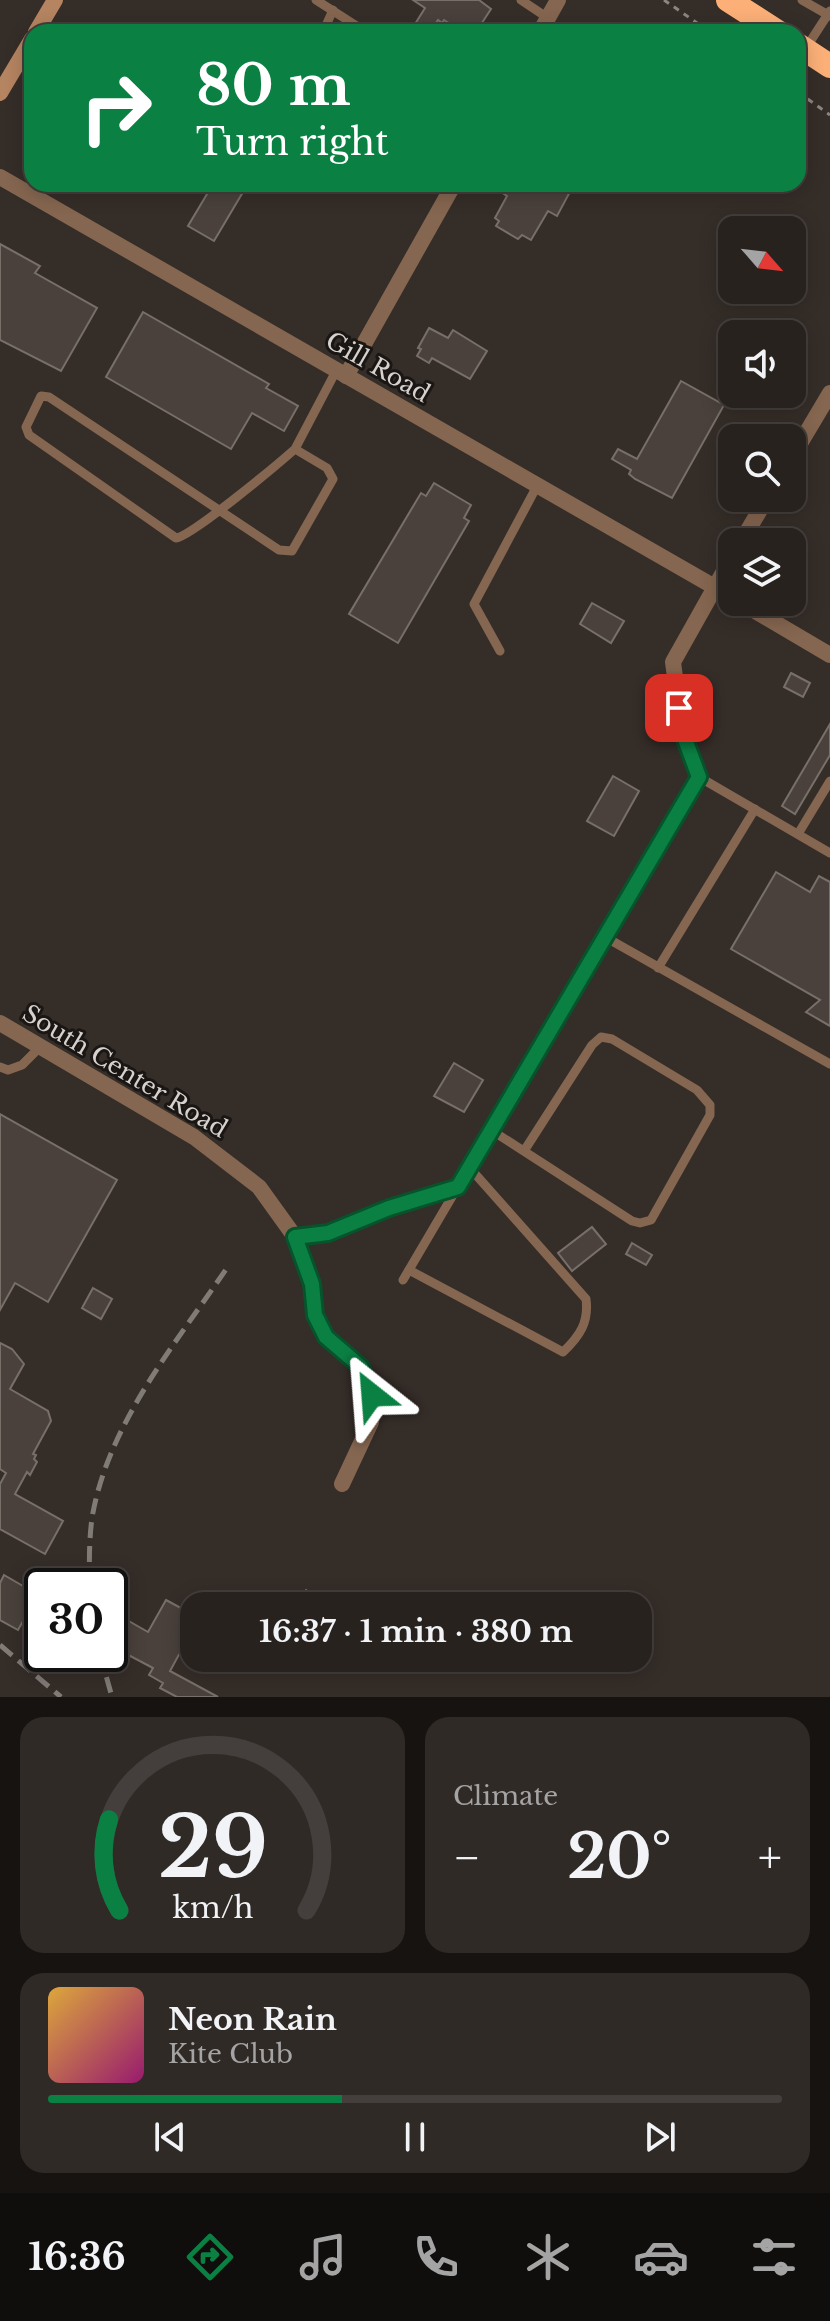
<!DOCTYPE html>
<html lang="en">
<head>
<meta charset="utf-8">
<style>
  :root { --surface:#28221e; --page:#302a27; --text:#f1f3f6; --muted:#a5a4a4; --line:#443f3c; --accent:#0b8043 }
  body { margin:0; font-family:"Libre Baskerville",serif; background:var(--page); color:var(--text); height:100vh; display:flex; flex-direction:column; font-size:30px; white-space:nowrap }
  * { box-sizing:border-box; margin:0 }
  p { font-size:26px; color:var(--muted) }
  .icon { flex:none; width:44px; height:44px; fill:none; stroke:currentColor; stroke-width:2; stroke-linecap:round; stroke-linejoin:round }
  .map { position:relative; height:1697px; overflow:hidden }
  .panel { display:flex; flex-direction:column; gap:20px; padding:20px; background:#161310; flex:1 }
  .panel>* { flex:none }
  .banner { position:absolute; left:24px; top:24px; width:782px; height:168px; border-radius:24px; box-shadow:0 4px 20px #0003,0 0 0 2px var(--line); background:#0b8043; color:#fff; overflow:hidden }
  .needle { width:52px; rotate:118deg }
  .fabs { position:absolute; left:718px; top:216px; display:grid; gap:16px }
  .fabs a { display:grid; place-items:center; width:88px; height:88px; border-radius:16px; background:var(--surface); box-shadow:0 4px 20px #0003,0 0 0 2px var(--line); font-size:40px }
  .speed { position:absolute; left:24px; top:1568px; display:flex; gap:16px; font-size:40px; font-weight:700; text-align:center }
  .speed>* { display:grid; place-content:center; width:104px; height:104px; border-radius:50%; background:var(--surface); box-shadow:0 4px 20px #0003,0 0 0 2px var(--line); line-height:1 }
  .speed .limit { border:4px solid #111; border-radius:12px; background:#fff; color:#111 }
  .pin { position:absolute; display:grid; place-items:center; width:68px; height:68px; color:#fff; margin:-34px; border-radius:16px; box-shadow:0 4px 12px #0006 }
  .me { position:absolute; width:88px; margin:-44px; rotate:332deg; stroke-linejoin:round; filter:drop-shadow(0 0 6px #0008) }
  .turn { display:flex; align-items:center; gap:28px; height:168px; padding:0 40px; font-size:36px }
  .turn .icon { width:104px; height:104px; stroke-width:2.5 }
  .turn b { display:block; font-size:56px; line-height:68px }
  .big { font-size:60px; font-weight:800; line-height:1.1 }
  .panel .card { flex:1; display:flex; flex-direction:column; justify-content:center; gap:12px; min-width:0; padding:0 28px; border-radius:24px; background:var(--page) }
  .panel .dial { align-items:center; gap:0 }
  .dial svg { height:208px; overflow:visible; fill:none; stroke:var(--line); stroke-width:7; stroke-linecap:round; text-anchor:middle }
  .dial text { fill:var(--text); stroke:none }
  .song { display:flex; align-items:center; gap:24px }
  .cover { width:96px; height:96px; border-radius:12px; background:linear-gradient(135deg,hsl(40 70% 55%),hsl(320 70% 35%)) }
  .played { height:8px; border-radius:4px; background:linear-gradient(90deg,var(--accent) 40%,var(--line) 40%) }
  .keys { display:flex; justify-content:space-around; direction:ltr }
  .heat { display:flex; justify-content:space-between; align-items:center; font-size:44px; direction:ltr }
  .panel .tiles { flex:1; display:grid; gap:20px; grid-template-columns:1fr 1fr }
  .card:last-child { grid-column:span 2 }
  .trip { position:absolute; left:180px; top:1592px; width:472px; height:80px; border-radius:24px; background:var(--surface); box-shadow:0 4px 20px #0003,0 0 0 2px var(--line); font-weight:800; line-height:80px; text-align:center }
  .dock { display:flex; height:128px; justify-content:space-around; align-items:center; background:#100e0c; color:var(--muted) }
  .dock .icon { width:56px; height:56px }
  .dock .active { color:var(--accent) }
  .dock b { font-size:36px; color:var(--text) }
  .map>svg:first-child { display:block }
</style>
</head>
<body>
<div class="map">
<svg width="830" height="1697" viewBox="0 0 830 1697">
  <rect width="100%" height="100%" fill="#352d28"/>
  <g fill="#4a413c" stroke="#786f69" stroke-width="2">
    <polygon points="413,0 479,0 491,9 476,32 463,32 444,20 442,23 438,20 430,32 410,32 425,8"/>
    <polygon points="213,184 229,184 243,192 214,241 188,226"/>
    <polygon points="510,184 560,184 571,190 557,216 548,211 531,240 522,235 518,239 496,226 499,221 495,218 507,196 504,194"/>
    <polygon points="0,244 40,266 35,273 97,308 61,371 0,340"/>
    <polygon points="143,312 269,384 266,388 298,406 284,431 252,413 231,449 106,377"/>
    <polygon points="429,328 448,338 453,330 487,351 470,379 432,358 429,363 417,356 421,349 418,348"/>
    <polygon points="681,381 724,405 672,498 635,479 629,474 631,470 612,459 618,449 637,459"/>
    <polygon points="434,483 471,505 464,518 469,521 398,643 349,614 421,493 426,496"/>
    <polygon points="592,603 624,621 611,643 580,624"/>
    <polygon points="791,673 810,683 803,697 784,687"/>
    <polygon points="830,724 830,755 795,814 782,806"/>
    <polygon points="613,776 639,791 614,836 587,821"/>
    <polygon points="776,872 810,892 819,876 830,882 830,1026 806,1012 820,1000 731,949"/>
    <polygon points="454,1063 483,1080 464,1112 434,1096"/>
    <polygon points="0,1114 117,1180 48,1302 15,1283 0,1310"/>
    <polygon points="592,1227 606,1244 572,1271 558,1253"/>
    <polygon points="632,1243 652,1255 646,1265 626,1254"/>
    <polygon points="93,1288 112,1299 101,1319 82,1308"/>
    <polygon points="0,1343 12,1349 24,1364 10,1389 48,1411 51,1421 33,1454 36,1455 34,1459 37,1462 30,1475 27,1472 15,1494 63,1521 45,1554 0,1529 0,1484 6,1473 0,1469"/>
    <polygon points="4,1575 42,1597 42,1614 31,1607 18,1630 0,1620 0,1583"/>
    <polygon points="306,1590 334,1606 297,1606"/>
    <polygon points="166,1600 194,1615 194,1627 170,1671 218,1697 177,1697 160,1688 163,1683 149,1675 153,1668 117,1649 115,1641 127,1620 148,1632"/>
  </g>
  <g fill="none" stroke-linecap="round" stroke-linejoin="round">
    <g stroke="#8c8681" stroke-width="3" stroke-dasharray="6 6" stroke-linecap="butt">
      <polyline points="664,0 710,32"/>
      <polyline points="798,92 830,115"/>
    </g>
    <g stroke="#856650" stroke-width="9">
      <polyline points="316,0 366,32"/>
      <polyline points="521,0 548,18"/>
      <polyline points="802,0 830,16"/>
      <polyline points="323,32 333,10"/>
      <polyline points="806,48 830,11"/>
      <polyline points="430,184 449,194"/>
      <path d="M295 449C278 464 192 536 176 538L29 435 26 427 41 396 49 397 279 550 292 551 333 479 327 468 295 449 336 371"/>
      <polyline points="500,651 474,604 537,486"/>
      <polyline points="798,834 830,781"/>
      <polyline points="605,937 830,1064"/>
      <polyline points="658,968 755,809"/>
      <polyline points="0,1067 8,1070 22,1065 40,1047"/>
      <polyline points="491,1130 632,1221 640,1223 651,1220 710,1115 710,1105 697,1090 612,1039 601,1037 592,1045 524,1151"/>
      <polyline points="295,1237 328,1233 389,1208 458,1187"/>
      <path d="M409 1270 563 1352C580 1336 589 1322 586 1299L469 1167"/>
      <polyline points="403,1280 699,777 830,853"/>
    </g>
    <g stroke="#856650" stroke-width="16">
      <polyline points="540,32 558,0"/>
      <polyline points="0,177 732,597"/>
      <polyline points="346,376 454,184"/>
      <polyline points="792,457 830,393"/>
      <polyline points="741,542 767,498"/>
      <polyline points="740,602 830,655"/>
      <polyline points="699,777 682,731 673,662 732,557"/>
      <polyline points="0,1023 194,1137 259,1187 295,1237 312,1284 315,1315 326,1337 361,1367 372,1395 371,1422 342,1484"/>
    </g>
    <g stroke="#b58461" stroke-width="16">
      <polyline points="36,32 55,0"/>
      <polyline points="0,93 32,39"/>
    </g>
    <g stroke="#fcb078" stroke-width="24">
      <polyline points="728,0 778,32"/>
      <polyline points="798,45 830,66"/>
    </g>
    <g stroke="#817b76" stroke-width="5" stroke-dasharray="16 8" stroke-linecap="butt">
      <path d="M90 1586C89 1563 89 1541 92 1518 108 1423 177 1342 229 1265"/>
      <polyline points="0,1645 61,1697"/>
      <polyline points="100,1654 112,1697"/>
    </g>
  </g>
  <g fill="none" stroke-linecap="round" stroke-linejoin="round">
    <g stroke="#07532c" stroke-width="20">
      <polyline id="route" points="372,1395 361,1367 326,1337 315,1315 312,1284 295,1237 328,1233 389,1208 458,1187 699,777 682,731 679,708"/>
    </g>
    <use href="#route" stroke="#0b8043" stroke-width="14"/>
  </g>
  <g text-anchor="middle" dominant-baseline="central" stroke-width="6" stroke-linejoin="round" paint-order="stroke">
    <g font-size="24" fill="#d6d1cd" stroke="#1a1614">
      <text transform="translate(378 367) rotate(30)">Gill Road</text>
      <text transform="translate(125 1071) rotate(31)">South Center Road</text>
    </g>
  </g>
</svg>
<div class="fabs">
<a><svg class="needle" viewBox="-14 -14 28 28"><path d="M0-13l5 13h-10z" fill="#e53935"/><path d="M0 13l5-13h-10z" fill="#a5a4a4"/></svg></a>
<a><svg class="icon" aria-label="sound" viewBox="0 0 24 24"><path d="M4 9h4l5-4v14l-5-4H4zM17 9q2 3 0 6"/></svg></a>
<a><svg class="icon" aria-label="search" viewBox="0 0 24 24"><circle cx="10" cy="10" r="6"/><path d="M15 15l6 6"/></svg></a>
<a><svg class="icon" aria-label="layers" viewBox="0 0 24 24"><path d="M12 4l9 5-9 5-9-5zM3 14l9 5 9-5"/></svg></a>
</div>
<div class="speed"><div class="limit">30</div></div>
<div class="pin" style="left:679px;top:708px;background:#d93025"><svg class="icon" aria-label="arrive" viewBox="0 0 24 24"><path d="M6 21V4h12l-3 4 3 4H6"/></svg></div>
<svg class="me" style="left:372px;top:1395px" viewBox="-20 -20 40 40"><path d="M0-17L14 15 0 8-14 15z" fill="#0b8043" stroke="#fff" stroke-width="4"/></svg>
<div class="trip">16:37 · 1 min · 380 m</div>
<div class="banner">
<div class="turn"><svg class="icon" aria-label="right" viewBox="0 0 24 24"><path d="M7 20v-9h11M14 6l5 5-5 5"/></svg><div><b>80 m</b>Turn right</div></div>
</div>
</div>
<section class="panel">
<div class="tiles">
<div class="card dial"><svg viewBox="0 0 100 80">
<path d="M14 69A42 42 0 1 1 86 69"/>
<path d="M14 69A42 42 0 0 1 10 34" stroke="#0b8043"/>
<text x="50" y="56" font-size="32" font-weight="700">29</text>
<text x="50" y="72" font-size="11">km/h</text>
</svg></div>
<div class="card"><p>Climate</p>
<div class="heat"><a>−</a><b class="big">20°</b><a>+</a></div>
</div>
<div class="card">
<div class="song"><i class="cover"></i><div><b>Neon Rain</b><p>Kite Club</p></div></div>
<div class="played"></div>
<div class="keys"><svg class="icon" aria-label="previous" viewBox="0 0 24 24"><path d="M18 5L8 12l10 7zM5 5v14"/></svg><svg class="icon" aria-label="pause" viewBox="0 0 24 24"><path d="M8 5v14M16 5v14"/></svg><svg class="icon" aria-label="next" viewBox="0 0 24 24"><path d="M6 5l10 7-10 7zM19 5v14"/></svg></div>
</div>
</div>
</section>
<nav class="dock">
<b>16:36</b>
<svg class="icon active" aria-label="directions" viewBox="0 0 24 24"><path d="M12 3l9 9-9 9-9-9zM9 14v-3h6M13 9l2 2-2 2"/></svg>
<svg class="icon" aria-label="music" viewBox="0 0 24 24"><path d="M9 18V5l10-2v13"/><circle cx="6" cy="18" r="3"/><circle cx="16" cy="16" r="3"/></svg>
<svg class="icon" aria-label="phone" viewBox="0 0 24 24"><path d="M5 4h4l2 5-3 2q2 4 5 5l2-3 5 2v4C11 20 4 13 5 4z"/></svg>
<svg class="icon" aria-label="climate" viewBox="0 0 24 24"><path d="M12 3v18M4 7l16 10M4 17L20 7"/></svg>
<svg class="icon" aria-label="car" viewBox="0 0 24 24"><path d="M5 17H2v-5l4-1 3-4h7l3 4 3 1v5h-3M9 17h6M6 11h13"/><circle cx="7" cy="17" r="2"/><circle cx="17" cy="17" r="2"/></svg>
<svg class="icon" aria-label="filters" viewBox="0 0 24 24"><path d="M4 7h16M4 17h16"/><circle cx="9" cy="7" r="2"/><circle cx="15" cy="17" r="2"/></svg>
</nav>
</body>
</html>
